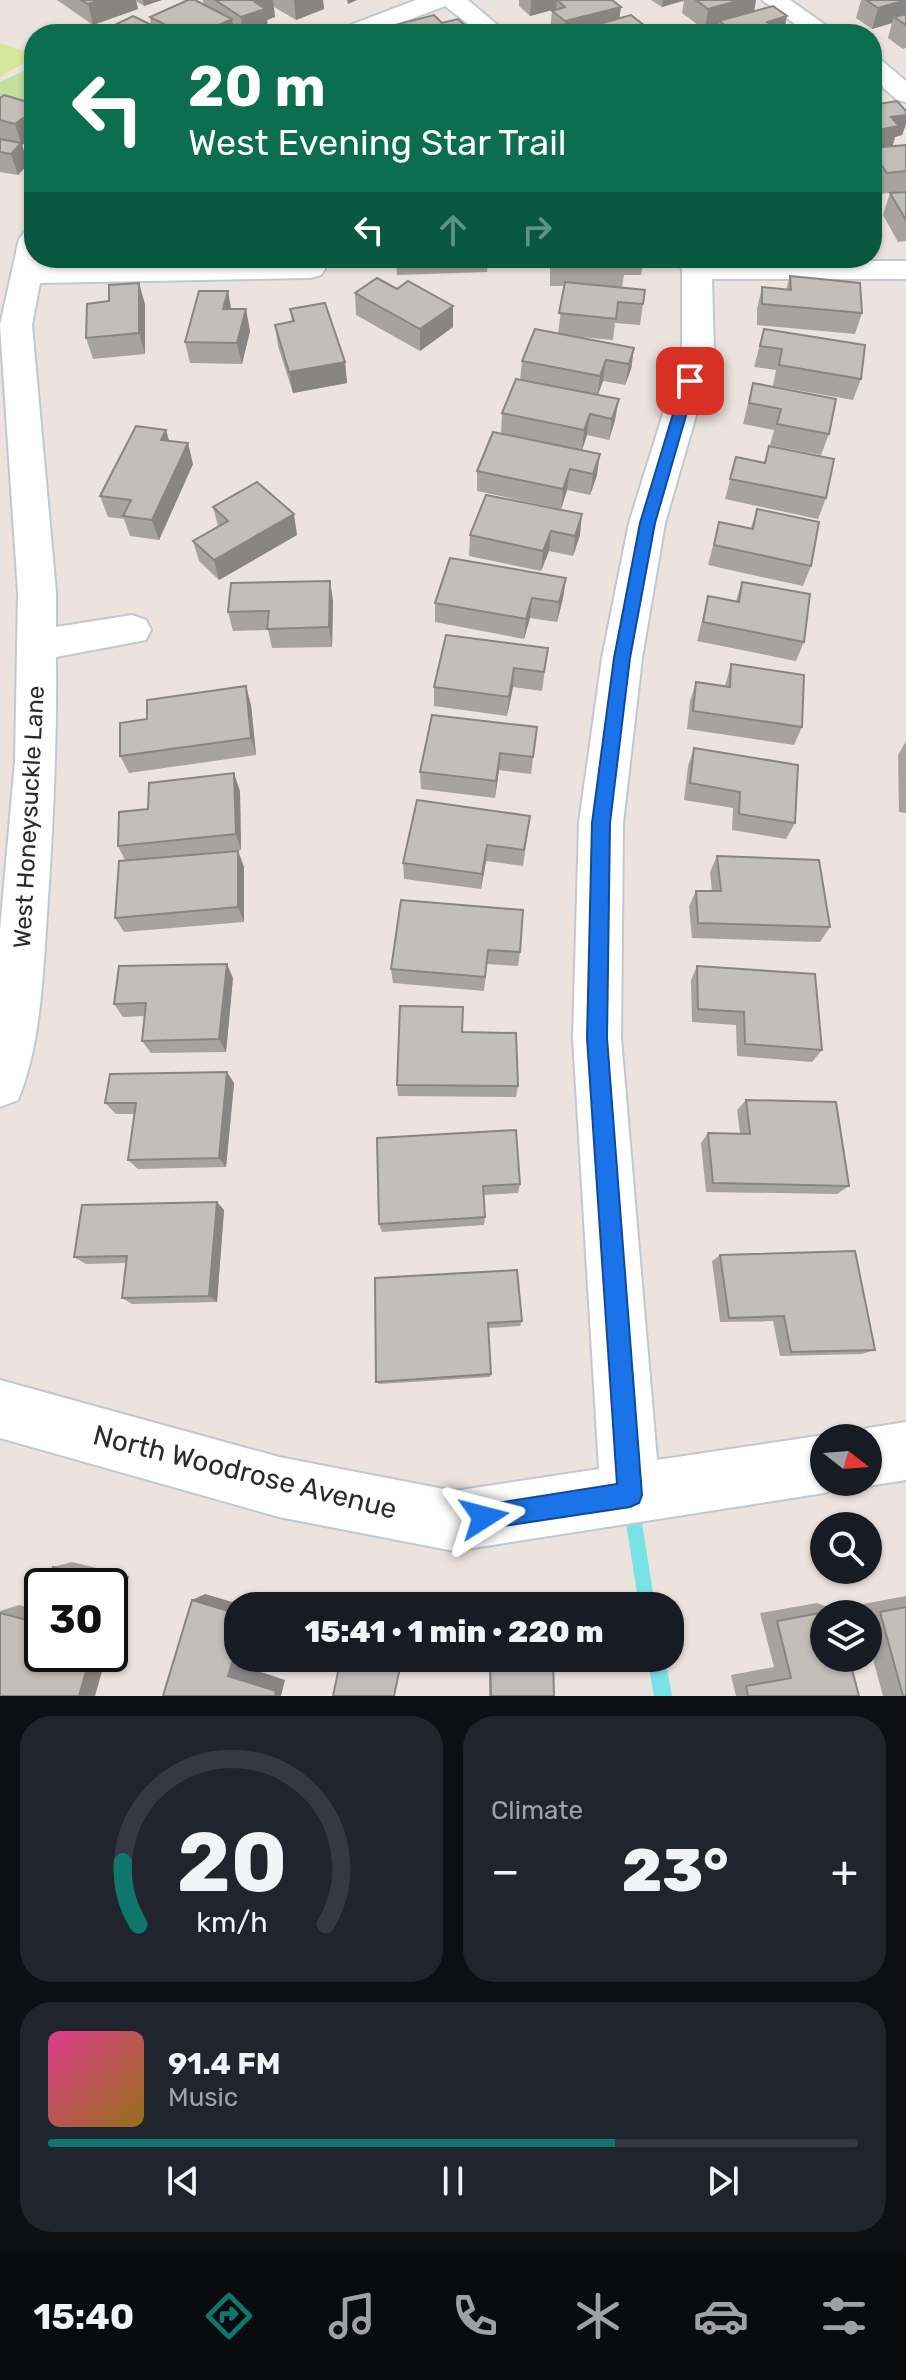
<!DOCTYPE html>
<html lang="en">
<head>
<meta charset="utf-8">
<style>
  :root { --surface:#171b24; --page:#20242c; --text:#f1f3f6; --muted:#9ea1a6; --line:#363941; --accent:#0f766e }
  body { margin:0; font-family:Rubik,sans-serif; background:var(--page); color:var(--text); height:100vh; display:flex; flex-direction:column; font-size:30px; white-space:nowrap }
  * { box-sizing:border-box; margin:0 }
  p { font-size:26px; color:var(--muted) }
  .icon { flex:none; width:44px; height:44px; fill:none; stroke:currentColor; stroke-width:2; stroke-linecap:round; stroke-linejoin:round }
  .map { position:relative; height:1696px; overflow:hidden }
  .sheet { display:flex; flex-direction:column; gap:20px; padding:20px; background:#0d0f14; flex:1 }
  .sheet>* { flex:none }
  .top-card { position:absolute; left:24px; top:24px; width:858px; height:244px; border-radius:32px; box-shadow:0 2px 6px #0004; background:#0b6e4f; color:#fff; overflow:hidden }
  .needle { width:52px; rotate:107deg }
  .buttons { position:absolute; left:810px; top:1424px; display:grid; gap:16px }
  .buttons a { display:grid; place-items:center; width:72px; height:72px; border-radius:50%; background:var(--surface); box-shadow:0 2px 6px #0004; font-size:40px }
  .speed { position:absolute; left:24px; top:1568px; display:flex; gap:16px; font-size:40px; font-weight:700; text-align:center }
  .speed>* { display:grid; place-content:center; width:104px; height:104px; border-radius:50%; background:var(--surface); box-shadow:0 2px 6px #0004; line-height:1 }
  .speed .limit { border:4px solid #111; border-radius:12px; background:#fff; color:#111 }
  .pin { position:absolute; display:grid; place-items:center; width:68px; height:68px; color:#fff; margin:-34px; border-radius:16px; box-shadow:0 4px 12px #0006 }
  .me { position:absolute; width:88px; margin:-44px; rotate:81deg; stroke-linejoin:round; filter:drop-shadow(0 0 6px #0008) }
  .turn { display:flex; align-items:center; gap:28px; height:168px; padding:0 32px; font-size:36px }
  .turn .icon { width:104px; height:104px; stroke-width:2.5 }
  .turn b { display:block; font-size:56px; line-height:68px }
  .lanes { display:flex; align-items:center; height:76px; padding:0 32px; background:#0003; justify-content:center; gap:40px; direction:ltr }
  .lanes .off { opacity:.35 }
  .big { font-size:60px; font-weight:800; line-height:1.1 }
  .sheet .widget { flex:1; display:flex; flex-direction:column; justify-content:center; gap:12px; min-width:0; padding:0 28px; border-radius:32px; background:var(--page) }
  .sheet .dial { align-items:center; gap:0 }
  .dial svg { height:208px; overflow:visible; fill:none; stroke:var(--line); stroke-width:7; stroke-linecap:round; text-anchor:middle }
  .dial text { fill:var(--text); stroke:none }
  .song { display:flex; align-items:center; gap:24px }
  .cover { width:96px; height:96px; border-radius:12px; background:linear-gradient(135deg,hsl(330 70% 55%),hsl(40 70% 35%)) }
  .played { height:8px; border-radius:4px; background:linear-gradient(90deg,var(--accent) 70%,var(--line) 70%) }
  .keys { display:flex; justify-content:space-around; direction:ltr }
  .heat { display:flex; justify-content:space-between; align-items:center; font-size:44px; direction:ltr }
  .sheet .tiles { flex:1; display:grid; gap:20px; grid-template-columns:1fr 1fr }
  .widget:last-child { grid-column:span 2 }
  .trip { position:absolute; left:224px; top:1592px; width:460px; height:80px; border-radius:32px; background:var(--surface); box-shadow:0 2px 6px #0004; font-weight:800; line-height:80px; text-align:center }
  .menu { display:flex; height:128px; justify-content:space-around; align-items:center; background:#090b0e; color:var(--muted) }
  .menu .icon { width:56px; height:56px }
  .menu .selected { color:var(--accent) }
  .menu b { font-size:36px; color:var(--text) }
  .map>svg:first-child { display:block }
</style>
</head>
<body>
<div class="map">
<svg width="906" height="1696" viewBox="0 0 906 1696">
  <rect width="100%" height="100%" fill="#ece2de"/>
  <polygon fill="#c3de9e" points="34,66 34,116 0,110 0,82"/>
  <polygon fill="#d7e59b" points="0,43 34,55 34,57 0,77"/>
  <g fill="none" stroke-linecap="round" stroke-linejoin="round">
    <g fill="#78e3e6" fill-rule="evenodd">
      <polygon points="632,1502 638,1504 640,1510 655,1606 639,1606 624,1510 626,1504"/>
      <polygon points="647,1658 665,1658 672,1696 654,1696"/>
    </g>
    <g stroke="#c2c8d0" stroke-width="4">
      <g id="minor">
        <polygon points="416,0 468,0 508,34 481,34 445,6 371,34 337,34 340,29"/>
        <polygon points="762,0 790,0 838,34 809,34"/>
        <polygon points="872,57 881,60 906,81 906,102 897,100 872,78"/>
        <path d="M34 230V258H45L44 265 310 260 321 263 325 269 321 275 310 278 40 283 32 325 56 592V627L132 615 146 620 151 630 146 640 56 657C57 743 53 828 47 914 43 972 41 1046 18 1100L0 1107V930L15 761 18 592 0 325 19 239 24 233Z"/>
        <polygon points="677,258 707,258 708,261 906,261 906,279 712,279 714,353 665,523 642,658 623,823 621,1038 657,1460 824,1435 832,1438 824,1438 824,1482 846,1482 845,1485 824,1493 454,1551 279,1517 0,1438 0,1380 279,1457 454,1491 599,1469 573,1038 579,823 602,658 629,523 682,353 682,270"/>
        <polygon points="906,1422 906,1480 868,1486 858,1482 868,1482 868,1438 847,1436 868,1428"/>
      </g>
    </g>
    <use href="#minor" fill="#fff" fill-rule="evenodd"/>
  </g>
  <g fill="#a9a39f">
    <polygon points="57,0 162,0 144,6 136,1 138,9 93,25"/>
    <polygon points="203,0 323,0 324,9 296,20 274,7 275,17 267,20 268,30 256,34 238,34 234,32 235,34 96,34 151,25 150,17 203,4"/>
    <polygon points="519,0 612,0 619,18 654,33 654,34 553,34 550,31 552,11 556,9 530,16 519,6"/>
    <polygon points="651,0 756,0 754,11 787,16 783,34 717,34 718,26 705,30 682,13 684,1 662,7"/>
    <polygon points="861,0 906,0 906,48 903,49 888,38 892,23 872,29 856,18"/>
    <polygon points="442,23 469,34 391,34 391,26"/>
    <polygon points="872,79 881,86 875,104 906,111 906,124 902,135 895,137 892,146 906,145 906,191 880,194 872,183"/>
    <polygon points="0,98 34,104 34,140 30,139 22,145 28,164 18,175 0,172"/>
    <polygon points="906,192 906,241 898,242 883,215 890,193"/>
    <polygon points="396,258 488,258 487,272 397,275"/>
    <polygon points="550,258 644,258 641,275 624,275 622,287 645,290 640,325 615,323 613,340 568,336 634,348 631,369 625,385 603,381 598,395 615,420 609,440 587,435 582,450 597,475 590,495 567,490 561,509 477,491 477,471 501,434 502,413 520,380 522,361 558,334 564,286 550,286"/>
    <polygon points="790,276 862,313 855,334 757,325 757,309 762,287 786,290"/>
    <polygon points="355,293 453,327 420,351 356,315"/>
    <polygon points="109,301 145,304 145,354 93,359 86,338"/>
    <polygon points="231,309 250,331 242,364 190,363 185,342"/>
    <polygon points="290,309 345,362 347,383 293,393 278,346 275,325 292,322"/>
    <polygon points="764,329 861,379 853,400 773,386 776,370 754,367"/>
    <polygon points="753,383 829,434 821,455 770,445 774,430 743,424"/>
    <polygon points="166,430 169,441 193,464 159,540 130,536 124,519 108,517 100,496"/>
    <polygon points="769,446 826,498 818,519 725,499 736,457 764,463"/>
    <polygon points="486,495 580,535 573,556 549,551 541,571 469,556 470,535"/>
    <polygon points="213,507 297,535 219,580 199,561 193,541 218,526"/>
    <polygon points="757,509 811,566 803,586 708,565 719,522 751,528"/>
    <polygon points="566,578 563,598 557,622 530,618 524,639 435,622 435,603"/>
    <polygon points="742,582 804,642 796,661 697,641 708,596 736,601"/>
    <polygon points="333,600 332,647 272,648 268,630 233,631 228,612"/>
    <polygon points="548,648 542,691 513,687 507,716 434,706 434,687"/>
    <polygon points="731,664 802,727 794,745 687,729 690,701 696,682 725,686"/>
    <polygon points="251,705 256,755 129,773 120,756"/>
    <polygon points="537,727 531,774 499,770 495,798 421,789 420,772"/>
    <polygon points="906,741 906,813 899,812 898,755"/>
    <polygon points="694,748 795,823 786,839 732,830 733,808 684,800 688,766"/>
    <polygon points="240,791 241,850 215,853 238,851 244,867 244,922 124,932 115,918 125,860 118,846 148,809"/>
    <polygon points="528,832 523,866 486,861 481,889 404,879 403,863"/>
    <polygon points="717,856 830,927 820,942 692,938 689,906 696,891 712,891 710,872"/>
    <polygon points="401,900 520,952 518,966 487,964 484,991 393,983 391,969"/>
    <polygon points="697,966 822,1050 812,1062 737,1056 736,1025 692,1022 691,980"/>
    <polygon points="233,978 226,1052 151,1053 142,1041 144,1016 123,1017 114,1004"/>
    <polygon points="462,1032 518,1086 516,1097 398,1096 397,1085"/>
    <polygon points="234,1083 226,1167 138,1169 128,1160 135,1114 116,1114 105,1103"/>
    <polygon points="746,1100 849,1186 837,1194 706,1192 701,1143 708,1133 740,1133 737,1110"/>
    <polygon points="516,1130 520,1184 518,1193 483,1195 485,1217 484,1225 382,1232 379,1224"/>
    <polygon points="224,1210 217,1302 132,1304 122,1298 126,1263 86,1264 74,1257"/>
    <polygon points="720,1255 875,1350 862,1354 780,1356 773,1321 720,1322 712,1261"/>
    <polygon points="375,1278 522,1321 520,1326 488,1328 491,1374 490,1377 379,1384 376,1382"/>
    <polygon points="72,1562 129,1576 110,1643 110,1586 53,1567"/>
    <polygon points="906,1596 906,1696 883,1696 868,1641 868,1614 861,1614 858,1605"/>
    <polygon points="817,1603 836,1610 859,1696 736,1696 731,1675 774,1667 760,1613"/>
    <polygon points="19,1605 39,1610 95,1696 0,1696 0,1611"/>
    <polygon points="489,1658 553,1658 554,1696 489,1696"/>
  </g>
  <g fill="#898582">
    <polygon points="100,0 136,0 138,9 93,25 88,4"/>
    <polygon points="143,0 162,0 144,6"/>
    <polygon points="262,0 273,0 275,17 267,20 268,30 256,34 243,34 241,17 255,2"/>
    <polygon points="294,0 323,0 324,9 296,20"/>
    <polygon points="347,0 357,0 348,4"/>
    <polygon points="531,0 588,0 557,0 556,9 530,16"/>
    <polygon points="663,0 684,0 662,7"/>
    <polygon points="741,0 756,0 753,17 719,21 718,26 705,30 708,9"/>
    <polygon points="906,0 906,19 894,17 892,23 872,29 878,8"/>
    <polygon points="621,7 618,28 595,25 595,34 564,34 565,21"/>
    <polygon points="787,16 783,34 759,34 767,22"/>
    <polygon points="232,19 235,34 199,34"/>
    <polygon points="469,29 469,34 451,34"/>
    <polygon points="881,86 874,107 872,108 872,88"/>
    <polygon points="906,115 906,124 902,135 895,137 892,148 872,151 872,131 891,117"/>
    <polygon points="23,118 30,139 22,145 28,164 18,175 11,154 21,143 15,124"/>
    <polygon points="139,283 145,304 145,354 139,333"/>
    <polygon points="228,291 232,313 223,309"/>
    <polygon points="453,306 453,327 420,351 420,329"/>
    <polygon points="246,309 250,331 242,364 237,343"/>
    <polygon points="634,348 631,369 625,385 629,364"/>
    <polygon points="606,360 603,381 597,397 600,376"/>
    <polygon points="345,362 347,383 293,393 289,372"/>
    <polygon points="619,399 615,420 609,440 612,419"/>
    <polygon points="590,414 587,435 582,450 584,430"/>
    <polygon points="166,430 172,451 161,440"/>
    <polygon points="188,443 193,464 159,540 152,520"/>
    <polygon points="600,454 597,475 590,495 593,474"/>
    <polygon points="570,469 567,490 561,509 563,489"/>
    <polygon points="294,514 297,535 219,580 214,560"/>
    <polygon points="582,514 580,535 573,556 575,536"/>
    <polygon points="551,531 549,551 541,571 543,551"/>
    <polygon points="566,578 563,598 557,622 559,602"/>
    <polygon points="330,581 333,600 332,647 329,627"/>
    <polygon points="532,598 530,618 524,639 526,619"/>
    <polygon points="514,668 513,687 507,716 509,697"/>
    <polygon points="246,686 251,705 256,755 251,738"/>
    <polygon points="500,753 499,770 495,798 496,781"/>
    <polygon points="234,773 240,791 241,850 236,834"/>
    <polygon points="487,845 486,861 481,889 482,874"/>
    <polygon points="238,851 244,867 244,922 238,907"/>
    <polygon points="227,964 233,978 226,1052 219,1039"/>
    <polygon points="227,1072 234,1083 226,1167 219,1158"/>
    <polygon points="217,1202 224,1210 217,1302 209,1296"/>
    <polygon points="129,1576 110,1643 110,1590 112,1582"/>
    <polygon points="205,1594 246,1606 238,1606 238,1614 192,1600"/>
    <polygon points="238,1643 238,1658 242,1658 240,1665 285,1680 281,1696 275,1696 228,1676"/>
    <polygon points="91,1654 107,1654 95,1696 79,1696"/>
  </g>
  <g fill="#c4beb9" stroke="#898582" stroke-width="2">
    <polygon points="81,0 100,0 88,4"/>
    <polygon points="188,0 195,0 232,19 199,34 183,34 150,17"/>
    <polygon points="215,0 262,0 255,2 265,9 241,17"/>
    <polygon points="557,0 612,0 621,7 565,21 552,11 565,7"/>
    <polygon points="696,0 741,0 708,9"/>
    <polygon points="866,0 906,0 878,8"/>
    <polygon points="773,6 787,16 767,22 778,29 759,34 737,34 719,21"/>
    <polygon points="906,14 906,25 894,17"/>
    <polygon points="434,15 442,23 458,19 469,29 451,34 399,34 391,26"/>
    <polygon points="631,15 654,33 650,34 600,34 605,33 595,25"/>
    <polygon points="133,16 170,34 96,34"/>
    <polygon points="872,79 881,86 872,88"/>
    <polygon points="4,95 34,104 34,121 23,118 15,124 0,120 0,98"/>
    <polygon points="897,101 906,111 906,115 891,117 899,126 872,131 872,105"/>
    <polygon points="0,139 21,143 11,154 0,152"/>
    <polygon points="906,145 906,171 887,173 872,151 872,148"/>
    <polygon points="906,192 906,220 890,193"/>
    <polygon points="552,258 625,258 625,266 552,264"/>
    <polygon points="790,276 860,283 862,313 762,304 762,287 791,290"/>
    <polygon points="377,278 397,289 408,281 453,306 420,329 355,293"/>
    <polygon points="565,282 645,290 643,304 618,302 616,319 559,313"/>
    <polygon points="139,283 139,333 86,338 87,304 109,301 109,285"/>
    <polygon points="199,291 228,291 223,309 246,309 237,343 185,342"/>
    <polygon points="325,303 345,362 289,372 275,325 294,321 290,309"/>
    <polygon points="535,329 634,348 629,364 606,360 600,376 522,361"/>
    <polygon points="764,329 865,345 861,379 779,365 782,349 760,346"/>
    <polygon points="516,379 619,399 612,419 590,414 584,430 502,413"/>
    <polygon points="753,383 836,399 829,434 777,424 781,409 749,403"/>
    <polygon points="136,426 166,430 161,440 188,443 152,520 123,516 131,500 100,496"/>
    <polygon points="493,432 600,454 593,474 570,469 563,489 477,471"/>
    <polygon points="769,446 834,459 826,498 730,479 736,457 765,463"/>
    <polygon points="257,482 294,514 214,560 193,541 228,521 213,507"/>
    <polygon points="486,495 582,514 575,536 551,531 543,551 470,535"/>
    <polygon points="757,509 819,522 811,566 714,545 719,522 753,529"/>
    <polygon points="450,558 566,578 559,602 532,598 526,619 435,603"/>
    <polygon points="330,581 329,627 267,629 269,611 228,612 231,583"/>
    <polygon points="742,582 810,594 804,642 703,622 708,596 739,602"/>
    <polygon points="446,635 548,648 544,672 514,668 509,697 434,687"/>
    <polygon points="731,664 804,675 802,727 693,711 696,682 730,687"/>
    <polygon points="246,686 251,738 120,756 120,723 147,719 147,700"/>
    <polygon points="432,715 537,727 533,757 500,753 496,781 420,772"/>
    <polygon points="694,748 798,765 795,823 739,814 740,792 690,783"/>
    <polygon points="234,773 236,834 118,846 119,812 148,809 149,783"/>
    <polygon points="417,800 530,816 524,850 487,845 482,874 403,863"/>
    <polygon points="238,851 238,907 115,918 119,861"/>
    <polygon points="717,856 819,860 830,927 698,923 696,891 721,891"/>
    <polygon points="401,900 523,910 520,952 488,950 485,977 391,969"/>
    <polygon points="227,964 219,1039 142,1041 146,1003 114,1004 119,966"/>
    <polygon points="697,966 815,974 822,1050 745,1044 744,1012 698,1009"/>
    <polygon points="400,1006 463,1007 462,1032 516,1033 518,1086 397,1085"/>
    <polygon points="227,1072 219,1158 128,1160 136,1103 105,1103 110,1074"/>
    <polygon points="746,1100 836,1102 849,1186 713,1183 708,1133 750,1134"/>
    <polygon points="516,1130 520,1184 483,1186 485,1217 379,1224 377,1138"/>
    <polygon points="217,1202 209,1296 122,1298 127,1256 74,1257 82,1205"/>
    <polygon points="855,1251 875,1350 791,1352 784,1316 729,1318 720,1255"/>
    <polygon points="517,1270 522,1321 488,1323 491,1374 376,1382 375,1278"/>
    <polygon points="53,1567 112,1582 110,1590 110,1586 47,1586"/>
    <polygon points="192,1600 238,1614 238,1643 228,1676 276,1691 275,1696 163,1696"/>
    <polygon points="42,1601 42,1654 91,1654 79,1696 0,1696 0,1613 35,1622"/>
    <polygon points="906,1607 906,1696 903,1696 880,1612"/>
    <polygon points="836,1610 837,1614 824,1614 824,1658 849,1658 859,1696 748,1696 746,1686 791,1678 777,1621"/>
    <polygon points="341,1658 402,1658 394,1696 333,1696"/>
    <polygon points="490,1658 553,1658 554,1696 491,1696"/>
  </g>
  <polygon fill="#1a73e8" stroke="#114b97" stroke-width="2" points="690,377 696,381 655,523 630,658 610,823 607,1038 642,1495 639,1503 630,1507 484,1529 475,1526 471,1517 475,1508 484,1505 617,1484 587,1038 592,823 614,658 640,523 683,381"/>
  <g text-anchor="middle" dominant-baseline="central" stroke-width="6" stroke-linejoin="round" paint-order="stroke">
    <g font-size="24" fill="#2b2b2b" stroke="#fff">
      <text transform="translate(29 817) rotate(-87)">West Honeysuckle Lane</text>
    </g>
    <g font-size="28" fill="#2b2b2b" stroke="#fff">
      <text transform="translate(245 1472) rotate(14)">North Woodrose Avenue</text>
    </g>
  </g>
</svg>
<div class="buttons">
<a><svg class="needle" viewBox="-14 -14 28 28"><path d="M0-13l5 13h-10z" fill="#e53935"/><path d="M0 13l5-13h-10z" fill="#9ea1a6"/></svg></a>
<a><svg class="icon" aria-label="search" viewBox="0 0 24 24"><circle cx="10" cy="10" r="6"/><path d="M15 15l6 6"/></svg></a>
<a><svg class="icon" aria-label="layers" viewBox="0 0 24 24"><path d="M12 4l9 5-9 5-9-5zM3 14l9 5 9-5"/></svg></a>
</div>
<div class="speed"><div class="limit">30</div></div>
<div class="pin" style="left:690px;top:381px;background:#d93025"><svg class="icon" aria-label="arrive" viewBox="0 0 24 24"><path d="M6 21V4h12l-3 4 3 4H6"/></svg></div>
<svg class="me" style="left:484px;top:1517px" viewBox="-20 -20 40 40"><path d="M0-17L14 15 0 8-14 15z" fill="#1a73e8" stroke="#fff" stroke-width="4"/></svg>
<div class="trip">15:41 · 1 min · 220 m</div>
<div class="top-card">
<div class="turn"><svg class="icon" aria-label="left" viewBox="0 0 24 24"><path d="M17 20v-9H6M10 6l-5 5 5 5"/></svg><div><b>20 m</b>West Evening Star Trail</div></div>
<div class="lanes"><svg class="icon" aria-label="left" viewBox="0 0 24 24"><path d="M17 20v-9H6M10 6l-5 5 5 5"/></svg><svg class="icon off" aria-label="ahead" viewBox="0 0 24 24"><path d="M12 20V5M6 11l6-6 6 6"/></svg><svg class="icon off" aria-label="right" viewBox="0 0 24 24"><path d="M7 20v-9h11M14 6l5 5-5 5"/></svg></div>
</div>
</div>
<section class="sheet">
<div class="tiles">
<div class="widget dial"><svg viewBox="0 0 100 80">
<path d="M14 69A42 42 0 1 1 86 69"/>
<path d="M14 69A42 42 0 0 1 8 45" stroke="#0f766e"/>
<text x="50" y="56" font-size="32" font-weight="700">20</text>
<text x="50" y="72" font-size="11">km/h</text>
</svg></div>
<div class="widget"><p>Climate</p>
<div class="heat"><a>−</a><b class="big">23°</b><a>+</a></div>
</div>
<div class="widget">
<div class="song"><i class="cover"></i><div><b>91.4 FM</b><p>Music</p></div></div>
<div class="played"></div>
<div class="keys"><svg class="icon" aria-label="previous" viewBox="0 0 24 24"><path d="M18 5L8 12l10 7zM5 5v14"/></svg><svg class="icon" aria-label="pause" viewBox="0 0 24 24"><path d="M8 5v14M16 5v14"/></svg><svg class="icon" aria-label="next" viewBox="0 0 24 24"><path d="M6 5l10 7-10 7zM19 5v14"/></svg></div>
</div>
</div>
</section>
<nav class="menu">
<b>15:40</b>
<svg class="icon selected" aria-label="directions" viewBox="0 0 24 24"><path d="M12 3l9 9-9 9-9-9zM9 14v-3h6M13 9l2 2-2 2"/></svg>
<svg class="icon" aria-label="music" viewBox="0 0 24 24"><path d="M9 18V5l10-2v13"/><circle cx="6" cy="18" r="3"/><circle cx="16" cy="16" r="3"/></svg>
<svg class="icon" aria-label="phone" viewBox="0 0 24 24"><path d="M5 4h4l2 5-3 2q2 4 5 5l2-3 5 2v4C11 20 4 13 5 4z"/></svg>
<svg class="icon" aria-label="climate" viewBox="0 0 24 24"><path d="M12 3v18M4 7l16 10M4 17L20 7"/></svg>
<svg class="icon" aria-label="car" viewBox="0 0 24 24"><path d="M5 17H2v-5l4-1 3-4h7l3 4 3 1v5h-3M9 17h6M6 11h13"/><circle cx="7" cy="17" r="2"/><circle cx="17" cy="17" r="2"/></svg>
<svg class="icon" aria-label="filters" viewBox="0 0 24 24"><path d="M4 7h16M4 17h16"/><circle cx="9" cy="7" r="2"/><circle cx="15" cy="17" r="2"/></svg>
</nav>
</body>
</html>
